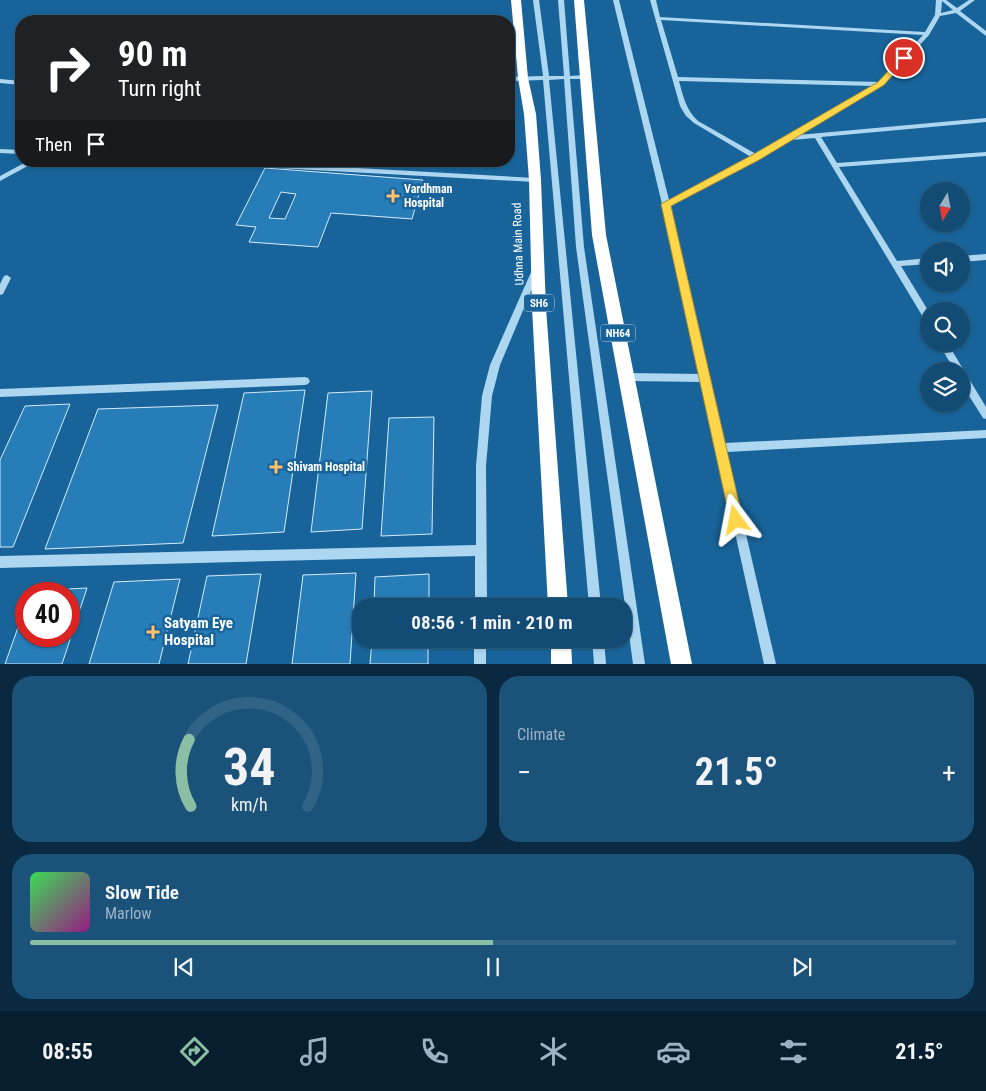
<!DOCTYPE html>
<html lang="en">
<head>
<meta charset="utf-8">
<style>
  :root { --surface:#124b74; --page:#1b5279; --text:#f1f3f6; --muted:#9cb3c5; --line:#316386; --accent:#8abfa5 }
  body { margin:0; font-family:"Roboto Condensed",sans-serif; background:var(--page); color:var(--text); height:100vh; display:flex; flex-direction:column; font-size:19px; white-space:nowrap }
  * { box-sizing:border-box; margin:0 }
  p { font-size:16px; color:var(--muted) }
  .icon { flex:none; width:28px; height:28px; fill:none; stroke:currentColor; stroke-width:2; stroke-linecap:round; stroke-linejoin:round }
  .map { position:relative; height:664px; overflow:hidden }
  .details { display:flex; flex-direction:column; gap:12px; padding:12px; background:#0a2940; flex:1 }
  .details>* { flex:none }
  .guide { position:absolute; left:15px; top:15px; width:500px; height:152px; border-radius:20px; box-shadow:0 1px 4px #0004,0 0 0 1px var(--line); background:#202124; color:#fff; overflow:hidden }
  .needle { width:32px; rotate:190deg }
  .controls { position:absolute; left:920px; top:182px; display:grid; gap:10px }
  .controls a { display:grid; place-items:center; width:50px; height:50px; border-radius:50%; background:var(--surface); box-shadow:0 1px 4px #0004,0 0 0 1px var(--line); font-size:25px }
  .speed { position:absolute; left:15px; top:582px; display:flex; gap:10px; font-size:25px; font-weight:700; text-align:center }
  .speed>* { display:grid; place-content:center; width:65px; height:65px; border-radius:50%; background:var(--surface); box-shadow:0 1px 4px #0004,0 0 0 1px var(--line); line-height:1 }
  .speed .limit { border:8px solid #d22; background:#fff; color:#111 }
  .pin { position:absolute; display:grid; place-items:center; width:42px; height:42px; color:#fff; margin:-21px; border:2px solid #fff; border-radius:50%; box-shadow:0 1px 5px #0007 }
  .me { position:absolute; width:55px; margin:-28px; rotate:347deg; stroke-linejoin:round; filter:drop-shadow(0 0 4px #0008) }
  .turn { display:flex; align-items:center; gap:18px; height:105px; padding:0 20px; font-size:22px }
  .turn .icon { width:65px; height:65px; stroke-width:2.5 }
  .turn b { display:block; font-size:35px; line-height:42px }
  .then { display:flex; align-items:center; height:48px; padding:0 20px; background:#0003; gap:10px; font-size:19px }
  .big { font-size:38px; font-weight:700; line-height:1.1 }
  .details .tile { flex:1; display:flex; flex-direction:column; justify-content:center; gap:8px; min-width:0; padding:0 18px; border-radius:20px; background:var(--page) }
  .details .dial { align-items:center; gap:0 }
  .dial svg { height:130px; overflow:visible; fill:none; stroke:var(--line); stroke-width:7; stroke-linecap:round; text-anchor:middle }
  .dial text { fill:var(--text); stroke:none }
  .song { display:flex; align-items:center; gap:15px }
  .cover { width:60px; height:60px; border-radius:8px; background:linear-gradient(135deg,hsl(130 70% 55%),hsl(310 70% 35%)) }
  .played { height:5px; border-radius:2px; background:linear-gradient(90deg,var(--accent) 50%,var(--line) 50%) }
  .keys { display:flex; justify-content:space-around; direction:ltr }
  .heat { display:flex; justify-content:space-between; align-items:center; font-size:28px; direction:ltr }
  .details .tiles { flex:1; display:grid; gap:12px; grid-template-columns:1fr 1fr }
  .tile:last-child { grid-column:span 2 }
  .trip { position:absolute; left:352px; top:598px; width:280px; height:50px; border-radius:20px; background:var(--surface); box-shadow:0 1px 4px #0004,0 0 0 1px var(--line); font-weight:700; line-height:50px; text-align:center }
  .tab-bar { display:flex; height:80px; justify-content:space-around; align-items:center; background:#071e2e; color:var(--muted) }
  .tab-bar .icon { width:35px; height:35px }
  .tab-bar .selected { color:var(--accent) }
  .tab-bar b { font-size:22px; color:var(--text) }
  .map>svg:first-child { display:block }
</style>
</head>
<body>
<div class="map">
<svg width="986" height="664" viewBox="0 0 986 664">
  <rect width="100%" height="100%" fill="#18649a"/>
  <g fill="#277db8" stroke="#d5ecfc" fill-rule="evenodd">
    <path d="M265 168 423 180 412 219 331 213 318 247 249 242 256 227 236 225ZM281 192 296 194 285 219 269 218Z"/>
    <polygon points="305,390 284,532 212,536 244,393"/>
    <polygon points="372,391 362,529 311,532 328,393"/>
    <polygon points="70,404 13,547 0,547 0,460 25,406"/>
    <polygon points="218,405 183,543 45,549 98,409"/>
    <polygon points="434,417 432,534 381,536 389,418"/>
    <polygon points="356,573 350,664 292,664 303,575"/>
    <polygon points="261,574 246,664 188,664 207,576"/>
    <polygon points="429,574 429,606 374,606 375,577"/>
    <polygon points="180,579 159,664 89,664 114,582"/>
    <polygon points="87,588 62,664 5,664 26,605 26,636 69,636 69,594 30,594 32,591"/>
    <polygon points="372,639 428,639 428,664 370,664"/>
  </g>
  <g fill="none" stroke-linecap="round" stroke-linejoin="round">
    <g fill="#add6f1" fill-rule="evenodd">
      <polygon points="533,0 539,0 549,76 564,76 558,0 564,0 570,76 585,75 588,77 585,79 570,79 584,247 645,664 633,664 576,247 564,79 549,80 601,606 589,606 543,80 509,81 509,77 543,76"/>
      <path d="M613 0H619L669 200 751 157 694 123 686 116 680 106 650 0H656L660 17 925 32 935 15 936 0H946L957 8 969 0H975L960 11 986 31V36L956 13 940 16 929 35 883 85 798 135 986 118V122L821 137 837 163 986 152V156L839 167 897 261 929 258V264L901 266 929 312V323L926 322 815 138 791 140 758 159 670 205 725 443 986 430V438L727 452 776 664H764L717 451 715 448 716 446 702 382 627 381 624 380 622 377 624 374 627 373 700 374 662 204ZM942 1 953 10 941 13ZM661 20 923 35 879 82 678 77ZM679 81 874 86 756 154 698 121C686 110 683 96 679 81Z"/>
      <polygon points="0,79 21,81 21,85 0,83"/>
      <polygon points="0,149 21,150 21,154 0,153"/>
      <polygon points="28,161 37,161 0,181 0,176"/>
      <polygon points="184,161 232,161 535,178 539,180 535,182 187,163"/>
      <polygon points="986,254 986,260 961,262 961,256"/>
      <polygon points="536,267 540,270 500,365 492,396 486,466 487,606 475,606 475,556 0,568 0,556 476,545 476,466 482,396 490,365 532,270"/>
      <polygon points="7,275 11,278 3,294 0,295 0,284 4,276"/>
      <polygon points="939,344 948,344 986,407 986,419 983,418 961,383 961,371 955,371"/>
      <polygon points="305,377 308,378 310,381 308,384 305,385 0,397 0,389"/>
      <rect x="474" y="639" width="12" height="25"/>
      <polygon points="592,639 604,639 606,664 594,664"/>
    </g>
    <g fill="#fff" fill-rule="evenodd">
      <polygon points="511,0 521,0 528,78 536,114 541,180 546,308 568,606 548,606 532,308 529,180 524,114 518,78"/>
      <polygon points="574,0 584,0 606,235 692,664 671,664 592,235"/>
      <polygon points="551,639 571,639 572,664 551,664"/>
    </g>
  </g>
  <polygon fill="#ffd54a" stroke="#a68a30" points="901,57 908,58 884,85 759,160 671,206 743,520 741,525 736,527 732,525 730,520 661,204 752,155 878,82"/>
  <g fill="#ffc06e" stroke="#18649a" stroke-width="2">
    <path d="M390.5 188.5h5v5h5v5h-5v5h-5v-5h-5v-5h5z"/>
    <path d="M273.5 459.5h5v5h5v5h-5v5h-5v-5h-5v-5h5z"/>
    <path d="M150.5 624.5h5v5h5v5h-5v5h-5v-5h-5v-5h5z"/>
  </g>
  <g text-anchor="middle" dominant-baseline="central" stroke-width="5" stroke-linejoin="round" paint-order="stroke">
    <g fill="#18649a" stroke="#bad0e1" stroke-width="1">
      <rect x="524" y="294.5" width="30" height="17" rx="4"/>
      <rect x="600.5" y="324.5" width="35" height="17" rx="4"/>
    </g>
    <g font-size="11" font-weight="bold" fill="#fff">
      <text x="539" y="303">SH6</text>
      <text x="618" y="333">NH64</text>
    </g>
    <g font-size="12" font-weight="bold" fill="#fff" stroke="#18649a" text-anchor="start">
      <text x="404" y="189">Vardhman<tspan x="404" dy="14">Hospital</tspan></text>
      <text x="287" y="467">Shivam Hospital</text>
    </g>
    <g font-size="12" fill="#fff" stroke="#18649a">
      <text transform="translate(518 244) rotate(-92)">Udhna Main Road</text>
    </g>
    <g font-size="15" font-weight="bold" fill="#fff" stroke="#18649a" text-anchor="start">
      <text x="164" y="623">Satyam Eye<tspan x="164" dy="17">Hospital</tspan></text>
    </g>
  </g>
</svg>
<div class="controls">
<a><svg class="needle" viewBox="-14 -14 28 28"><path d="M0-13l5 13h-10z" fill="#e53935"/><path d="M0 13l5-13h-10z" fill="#9cb3c5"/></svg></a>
<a><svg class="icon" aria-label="sound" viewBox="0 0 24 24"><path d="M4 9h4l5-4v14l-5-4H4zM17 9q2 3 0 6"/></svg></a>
<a><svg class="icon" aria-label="search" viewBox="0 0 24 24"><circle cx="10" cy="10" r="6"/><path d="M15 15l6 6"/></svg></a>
<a><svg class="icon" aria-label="layers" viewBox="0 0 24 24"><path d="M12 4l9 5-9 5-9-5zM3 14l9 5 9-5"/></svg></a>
</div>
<div class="speed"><div class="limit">40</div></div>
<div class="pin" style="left:904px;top:58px;background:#d93025"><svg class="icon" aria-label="arrive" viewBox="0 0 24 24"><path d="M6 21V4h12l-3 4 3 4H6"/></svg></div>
<svg class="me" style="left:736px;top:520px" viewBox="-20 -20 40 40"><path d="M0-17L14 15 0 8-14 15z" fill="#ffd54a" stroke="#fff" stroke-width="4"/></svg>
<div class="trip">08:56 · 1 min · 210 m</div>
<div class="guide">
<div class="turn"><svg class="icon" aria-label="right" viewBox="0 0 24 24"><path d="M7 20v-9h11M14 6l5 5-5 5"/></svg><div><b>90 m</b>Turn right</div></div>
<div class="then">Then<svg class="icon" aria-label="arrive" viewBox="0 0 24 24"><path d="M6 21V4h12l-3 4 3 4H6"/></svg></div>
</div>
</div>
<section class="details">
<div class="tiles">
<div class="tile dial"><svg viewBox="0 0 100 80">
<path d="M14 69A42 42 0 1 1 86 69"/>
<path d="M14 69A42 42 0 0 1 13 28" stroke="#8abfa5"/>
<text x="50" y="56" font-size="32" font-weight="700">34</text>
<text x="50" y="72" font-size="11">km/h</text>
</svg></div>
<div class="tile"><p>Climate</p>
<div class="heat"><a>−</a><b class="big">21.5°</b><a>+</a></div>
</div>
<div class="tile">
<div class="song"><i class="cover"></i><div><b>Slow Tide</b><p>Marlow</p></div></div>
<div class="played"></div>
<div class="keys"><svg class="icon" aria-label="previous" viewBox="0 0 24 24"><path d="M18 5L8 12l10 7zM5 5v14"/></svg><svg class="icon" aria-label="pause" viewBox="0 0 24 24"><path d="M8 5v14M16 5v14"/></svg><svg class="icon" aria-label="next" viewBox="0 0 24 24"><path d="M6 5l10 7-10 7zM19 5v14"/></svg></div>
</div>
</div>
</section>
<nav class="tab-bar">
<b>08:55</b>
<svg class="icon selected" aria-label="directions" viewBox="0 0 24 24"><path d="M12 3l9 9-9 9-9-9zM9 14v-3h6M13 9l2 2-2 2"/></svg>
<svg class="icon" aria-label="music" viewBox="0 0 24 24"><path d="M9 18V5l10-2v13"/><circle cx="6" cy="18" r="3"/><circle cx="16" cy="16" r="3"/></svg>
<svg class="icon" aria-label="phone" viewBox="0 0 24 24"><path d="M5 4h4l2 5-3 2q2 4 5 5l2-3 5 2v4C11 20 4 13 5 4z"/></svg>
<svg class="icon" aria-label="climate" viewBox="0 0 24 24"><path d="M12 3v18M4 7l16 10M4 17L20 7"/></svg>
<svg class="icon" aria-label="car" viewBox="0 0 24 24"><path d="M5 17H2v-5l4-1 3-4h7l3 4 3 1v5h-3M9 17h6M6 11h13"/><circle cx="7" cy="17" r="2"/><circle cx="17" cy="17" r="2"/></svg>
<svg class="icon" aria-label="filters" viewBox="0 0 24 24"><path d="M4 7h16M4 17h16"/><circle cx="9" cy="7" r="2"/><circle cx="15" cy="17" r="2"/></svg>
<b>21.5°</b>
</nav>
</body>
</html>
